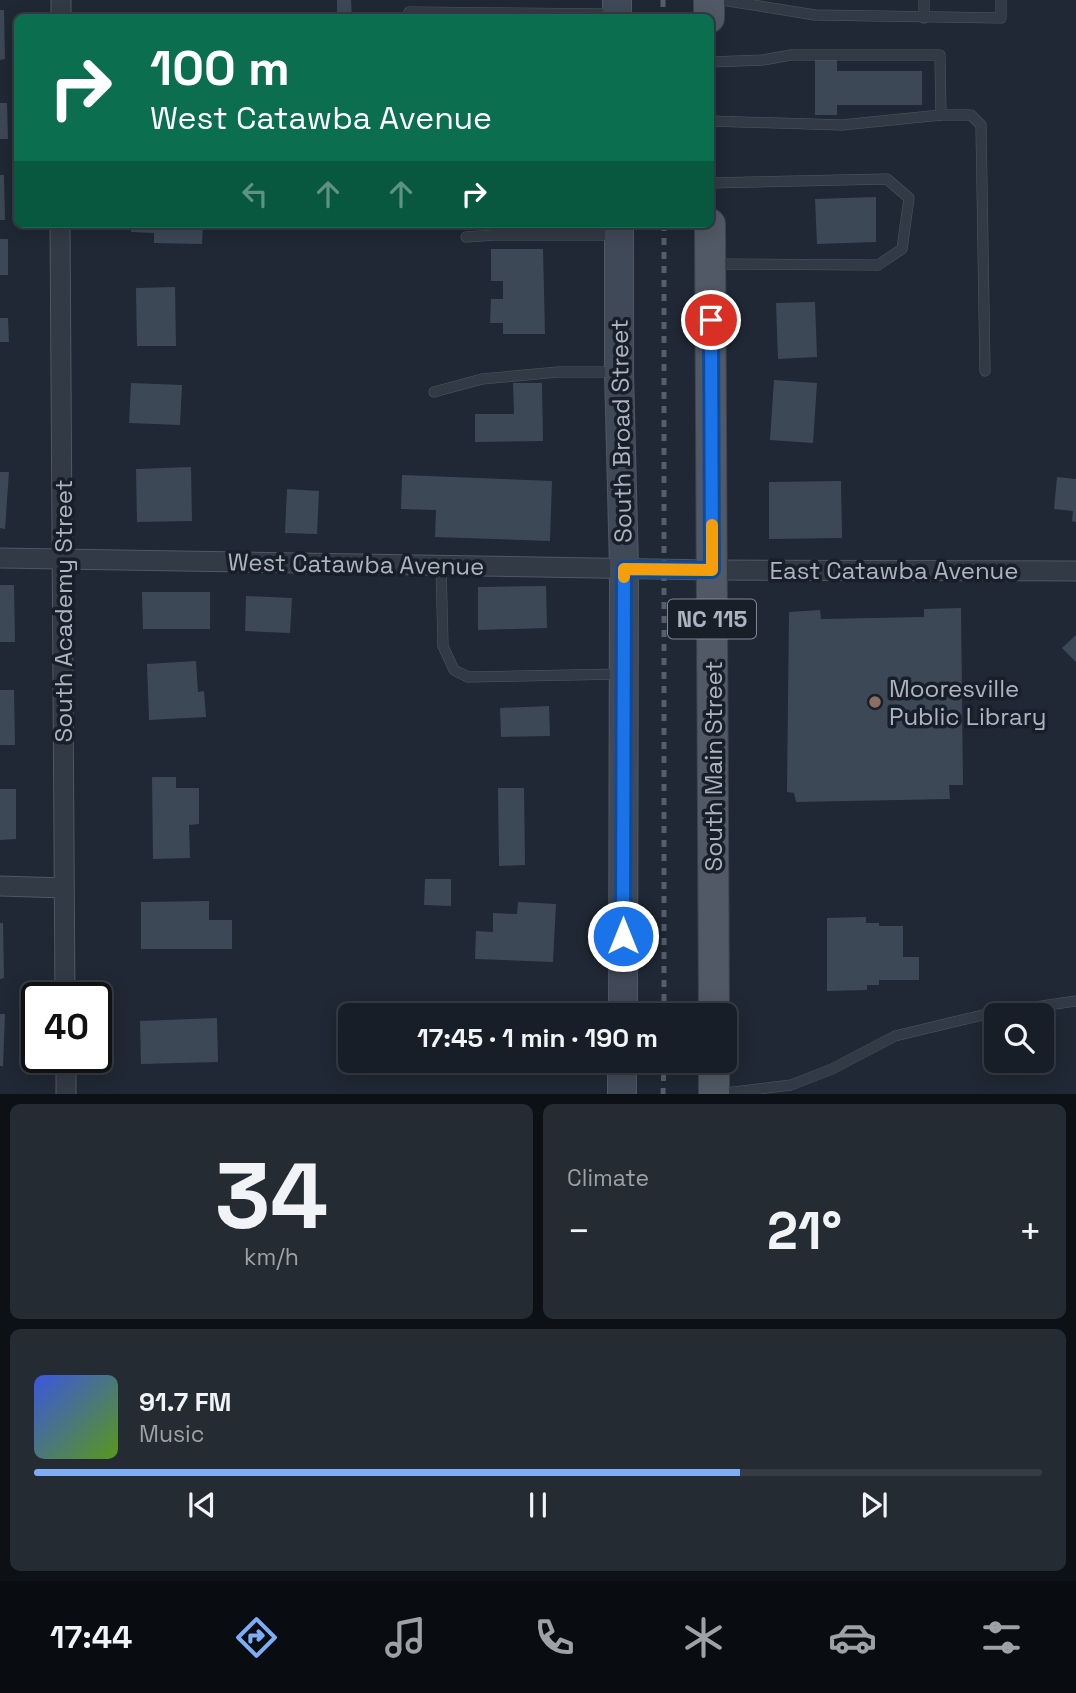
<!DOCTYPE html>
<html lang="en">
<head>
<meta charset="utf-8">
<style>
  :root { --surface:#171e27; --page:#242b33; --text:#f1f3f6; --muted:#9ea2a7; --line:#363c44; --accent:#7eacf5 }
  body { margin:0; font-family:"Space Grotesk",sans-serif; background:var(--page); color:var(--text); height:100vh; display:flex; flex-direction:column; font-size:26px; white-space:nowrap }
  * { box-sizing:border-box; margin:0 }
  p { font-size:23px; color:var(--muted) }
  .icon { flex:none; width:38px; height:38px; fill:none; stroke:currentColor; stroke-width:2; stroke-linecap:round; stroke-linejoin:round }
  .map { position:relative; height:1094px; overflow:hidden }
  .side { display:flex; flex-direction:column; gap:10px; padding:10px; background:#0d1015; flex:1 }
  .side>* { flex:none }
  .guide { position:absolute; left:14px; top:14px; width:700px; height:214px; border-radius:10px; box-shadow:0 4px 18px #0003,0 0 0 2px var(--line); background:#0b6e4f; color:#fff; overflow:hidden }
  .buttons { position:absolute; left:984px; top:1003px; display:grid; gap:14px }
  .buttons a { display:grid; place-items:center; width:70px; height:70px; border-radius:10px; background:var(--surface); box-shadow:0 4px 18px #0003,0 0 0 2px var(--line); font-size:35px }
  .speed { position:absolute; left:21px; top:982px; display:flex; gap:14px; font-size:35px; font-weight:700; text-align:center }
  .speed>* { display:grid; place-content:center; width:91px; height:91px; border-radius:50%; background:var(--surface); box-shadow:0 4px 18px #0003,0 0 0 2px var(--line); line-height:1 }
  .speed .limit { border:4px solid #111; border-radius:10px; background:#fff; color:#111 }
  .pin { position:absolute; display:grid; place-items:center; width:60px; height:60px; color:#fff; margin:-30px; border:4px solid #fff; border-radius:50%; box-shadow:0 2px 7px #0007 }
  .me { position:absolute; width:77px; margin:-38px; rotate:0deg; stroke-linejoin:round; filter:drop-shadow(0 0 5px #0008) }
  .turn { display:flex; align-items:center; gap:24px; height:147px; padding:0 21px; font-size:32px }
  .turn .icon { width:91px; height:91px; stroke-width:2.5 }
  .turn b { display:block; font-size:49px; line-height:60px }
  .lanes { display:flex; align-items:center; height:66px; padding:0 21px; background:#0003; justify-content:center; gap:35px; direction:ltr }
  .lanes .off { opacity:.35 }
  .big { font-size:52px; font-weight:800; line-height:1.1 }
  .side .tile { flex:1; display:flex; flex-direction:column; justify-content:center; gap:10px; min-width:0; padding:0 24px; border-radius:10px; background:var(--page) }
  .side .dial { align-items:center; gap:0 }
  .dial b { font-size:91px; line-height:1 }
  .song { display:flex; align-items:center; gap:21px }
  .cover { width:84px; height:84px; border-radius:10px; background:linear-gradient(135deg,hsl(230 70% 55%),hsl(90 70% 35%)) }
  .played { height:7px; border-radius:4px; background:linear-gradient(90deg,var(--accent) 70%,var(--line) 70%) }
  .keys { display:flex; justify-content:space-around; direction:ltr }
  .heat { display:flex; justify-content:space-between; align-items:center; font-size:38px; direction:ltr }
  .side .tiles { flex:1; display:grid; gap:10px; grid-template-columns:1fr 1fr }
  .tile:last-child { grid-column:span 2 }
  .trip { position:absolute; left:338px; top:1003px; width:399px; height:70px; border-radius:10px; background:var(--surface); box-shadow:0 4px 18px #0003,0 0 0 2px var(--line); font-weight:800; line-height:70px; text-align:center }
  .dock { display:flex; height:112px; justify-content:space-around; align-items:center; background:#090c10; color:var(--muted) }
  .dock .icon { width:49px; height:49px }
  .dock .current { color:var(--accent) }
  .dock b { font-size:32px; color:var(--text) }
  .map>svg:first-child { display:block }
</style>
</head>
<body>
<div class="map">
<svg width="1076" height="1095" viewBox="0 0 1076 1095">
  <rect width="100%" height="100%" fill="#1f2834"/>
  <g fill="#3d4857">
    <polygon points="337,0 351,0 352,18 337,18"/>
    <polygon points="0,10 4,10 5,59 0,60"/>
    <polygon points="815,60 837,60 837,71 922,71 922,105 837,105 837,115 815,115"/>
    <polygon points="0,103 7,103 8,139 0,139"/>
    <polygon points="0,175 4,175 5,220 0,220"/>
    <polygon points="876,197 876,242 817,244 815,199"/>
    <polygon points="131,224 203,224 202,244 154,243 154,233 131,232"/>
    <rect x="0" y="239" width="8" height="36"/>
    <polygon points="491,249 543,249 545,334 503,334 503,323 490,323 491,299 503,299 503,281 491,281"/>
    <polygon points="175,287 176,346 137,346 136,288"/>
    <polygon points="815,302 817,357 778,359 776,303"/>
    <polygon points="0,318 8,318 9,342 0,342"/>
    <polygon points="774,380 817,383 813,443 770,440"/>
    <polygon points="131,383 182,385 180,425 129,423"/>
    <polygon points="513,383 542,383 543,441 475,442 475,414 514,414"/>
    <polygon points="191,467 192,521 137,522 136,469"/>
    <polygon points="0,472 9,472 5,529 0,528"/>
    <polygon points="402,475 552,481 550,541 435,537 436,510 401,509"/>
    <polygon points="1057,477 1076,479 1076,522 1072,521 1073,511 1054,509"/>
    <polygon points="841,481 842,538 769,539 769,482"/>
    <polygon points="287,489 319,491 317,534 285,533"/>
    <polygon points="0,585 14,585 15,642 0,642"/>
    <polygon points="546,586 547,628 478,630 478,587"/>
    <polygon points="142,592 210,592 210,629 143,629"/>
    <polygon points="246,596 292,598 290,633 245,631"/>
    <polygon points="961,608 963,785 949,785 950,799 796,802 794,793 787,792 789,612 820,610 821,619 924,617 924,609"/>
    <polygon points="1076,635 1076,662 1062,648"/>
    <polygon points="196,661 198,692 204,691 206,717 149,720 147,664"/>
    <polygon points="0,690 14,690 15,745 0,745"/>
    <polygon points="549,706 550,736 501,737 500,708"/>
    <polygon points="152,777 176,777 176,788 199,788 199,824 189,825 190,858 153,859"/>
    <polygon points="498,788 524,788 525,865 499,866"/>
    <polygon points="0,789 16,789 16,839 0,840"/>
    <polygon points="425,879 451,879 451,906 424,905"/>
    <polygon points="209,901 209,920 232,920 232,949 141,949 141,902"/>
    <polygon points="518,902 556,904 553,962 475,959 476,931 493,932 493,913 517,914"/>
    <polygon points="866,917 866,923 879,923 879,926 903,926 903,957 919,957 919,980 879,980 879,985 867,985 867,990 827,991 827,918"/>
    <polygon points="0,923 3,923 4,978 0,979"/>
    <polygon points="0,1014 5,1014 3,1066 0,1066"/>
    <polygon points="217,1018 218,1062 141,1064 140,1021"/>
  </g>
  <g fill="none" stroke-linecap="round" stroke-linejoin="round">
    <g stroke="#505763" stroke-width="11">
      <g id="lane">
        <polyline points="722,0 815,15 1001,18 1001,0"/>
        <polyline points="409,12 616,14"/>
        <polyline points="924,18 924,0"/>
        <polyline points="710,62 763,60 791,55 940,55 941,115"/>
        <polyline points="710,121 842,125 941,115 971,115 981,125 985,371"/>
        <polyline points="710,183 887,179 909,198 902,249 878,265 714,264"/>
        <polyline points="466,237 495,235 616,235"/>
        <polyline points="434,392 482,379 558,372 615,372"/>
        <polyline points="441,565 443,646 454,670 468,677 621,674"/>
        <polyline points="718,1094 791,1085 832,1069 895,1036 987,1014 1076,1001"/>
      </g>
    </g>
    <g stroke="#505763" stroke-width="21">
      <g id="street">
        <polyline points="61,18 61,0"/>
        <polyline points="60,224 65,998"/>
        <polyline points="0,558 712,570 1076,571"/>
        <polyline points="0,886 64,888"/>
        <polyline points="66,1057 66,1095"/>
      </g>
    </g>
    <g stroke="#505763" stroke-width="30">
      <g id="secondary">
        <polyline points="617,0 617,18"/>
        <polyline points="619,224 619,372 624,569 623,1015"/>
        <polyline points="622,1095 622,1060"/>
      </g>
    </g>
    <g stroke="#3c434e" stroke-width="32">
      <g id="primary">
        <polyline points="709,0 709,18"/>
        <polyline points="710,224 714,1015"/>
        <polyline points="714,1060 714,1095"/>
      </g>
    </g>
    <use href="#lane" stroke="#323a45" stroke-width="10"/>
    <use href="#street" stroke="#323a45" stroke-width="19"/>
    <use href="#secondary" stroke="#404958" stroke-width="28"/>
    <use href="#primary" stroke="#505965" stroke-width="30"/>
    <g stroke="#545e6c" stroke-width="5" stroke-dasharray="7 7" stroke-linecap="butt">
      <polyline points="663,0 663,18"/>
      <polyline points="664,1015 664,224"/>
      <polyline points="663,1095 664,1060"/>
    </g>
  </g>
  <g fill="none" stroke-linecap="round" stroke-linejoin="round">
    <g stroke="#114b97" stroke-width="18">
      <polyline id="route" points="623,936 624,569 712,570 711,320"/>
    </g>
    <use href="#route" stroke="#1a73e8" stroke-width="12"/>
    <polyline stroke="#f59e0b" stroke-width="12" points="624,577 624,569 712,570 712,525"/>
  </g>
  <circle fill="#8d6e63" stroke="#181f29" stroke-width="2.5" cx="875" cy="702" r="7"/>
  <g text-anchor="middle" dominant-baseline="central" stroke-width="7" stroke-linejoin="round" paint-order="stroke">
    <rect fill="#181f29" stroke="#808794" stroke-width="2" x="668" y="599.5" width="88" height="39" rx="5"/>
    <g font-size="23" font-weight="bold" fill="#acb4c2">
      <text x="712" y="619">NC 115</text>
    </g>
    <g font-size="24" fill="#acb4c2" stroke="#181f29">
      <text transform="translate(621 431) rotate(-91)">South Broad Street</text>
      <text transform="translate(356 564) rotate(1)">West Catawba Avenue</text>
      <text x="894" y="570">East Catawba Avenue</text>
      <text transform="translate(63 611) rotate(-90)">South Academy Street</text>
      <text transform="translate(713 766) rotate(-90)">South Main Street</text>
    </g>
    <g font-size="24" fill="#acb4c2" stroke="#181f29" text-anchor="start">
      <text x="889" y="688">Mooresville<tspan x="889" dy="28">Public Library</tspan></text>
    </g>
  </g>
</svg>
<div class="buttons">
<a><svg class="icon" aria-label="search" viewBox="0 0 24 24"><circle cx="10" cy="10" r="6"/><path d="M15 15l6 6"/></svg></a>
</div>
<div class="speed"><div class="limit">40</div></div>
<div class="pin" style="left:711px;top:320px;background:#d93025"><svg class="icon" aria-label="arrive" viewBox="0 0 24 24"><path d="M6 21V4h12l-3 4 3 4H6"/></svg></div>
<svg class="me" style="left:623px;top:936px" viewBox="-20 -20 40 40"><circle r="17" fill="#1a73e8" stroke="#fff" stroke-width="3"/><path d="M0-11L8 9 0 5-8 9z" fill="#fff"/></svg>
<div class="trip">17:45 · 1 min · 190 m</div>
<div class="guide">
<div class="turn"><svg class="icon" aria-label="right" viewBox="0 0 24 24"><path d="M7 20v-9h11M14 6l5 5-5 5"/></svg><div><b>100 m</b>West Catawba Avenue</div></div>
<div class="lanes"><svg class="icon off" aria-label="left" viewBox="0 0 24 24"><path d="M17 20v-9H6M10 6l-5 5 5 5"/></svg><svg class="icon off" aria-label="ahead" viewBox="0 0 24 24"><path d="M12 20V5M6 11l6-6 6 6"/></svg><svg class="icon off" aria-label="ahead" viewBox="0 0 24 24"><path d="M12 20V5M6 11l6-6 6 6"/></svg><svg class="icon" aria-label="right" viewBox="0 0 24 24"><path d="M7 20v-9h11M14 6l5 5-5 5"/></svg></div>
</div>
</div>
<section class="side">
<div class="tiles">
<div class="tile dial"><b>34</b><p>km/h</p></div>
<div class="tile"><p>Climate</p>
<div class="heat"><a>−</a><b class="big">21°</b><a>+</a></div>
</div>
<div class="tile">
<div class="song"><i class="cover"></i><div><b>91.7 FM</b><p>Music</p></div></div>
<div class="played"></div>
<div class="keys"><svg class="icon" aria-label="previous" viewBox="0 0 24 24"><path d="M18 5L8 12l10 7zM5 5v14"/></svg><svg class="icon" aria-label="pause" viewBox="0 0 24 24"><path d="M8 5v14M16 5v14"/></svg><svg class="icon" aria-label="next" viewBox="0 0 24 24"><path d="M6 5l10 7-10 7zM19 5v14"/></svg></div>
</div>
</div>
</section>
<nav class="dock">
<b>17:44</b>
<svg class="icon current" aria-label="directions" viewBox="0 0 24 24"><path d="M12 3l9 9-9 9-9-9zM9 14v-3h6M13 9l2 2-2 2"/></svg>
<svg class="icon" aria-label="music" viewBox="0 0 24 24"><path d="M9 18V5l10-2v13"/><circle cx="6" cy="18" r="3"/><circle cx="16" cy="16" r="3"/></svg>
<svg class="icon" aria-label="phone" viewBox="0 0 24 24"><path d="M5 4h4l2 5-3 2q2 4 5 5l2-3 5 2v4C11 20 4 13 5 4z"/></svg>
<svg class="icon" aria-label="climate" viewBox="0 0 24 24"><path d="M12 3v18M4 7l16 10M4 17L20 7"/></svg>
<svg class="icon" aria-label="car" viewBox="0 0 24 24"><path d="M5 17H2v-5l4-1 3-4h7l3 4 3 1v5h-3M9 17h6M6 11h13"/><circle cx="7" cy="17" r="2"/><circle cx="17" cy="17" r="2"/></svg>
<svg class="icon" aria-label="filters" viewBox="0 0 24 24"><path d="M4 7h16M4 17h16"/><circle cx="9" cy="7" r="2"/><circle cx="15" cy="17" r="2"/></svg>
</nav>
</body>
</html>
